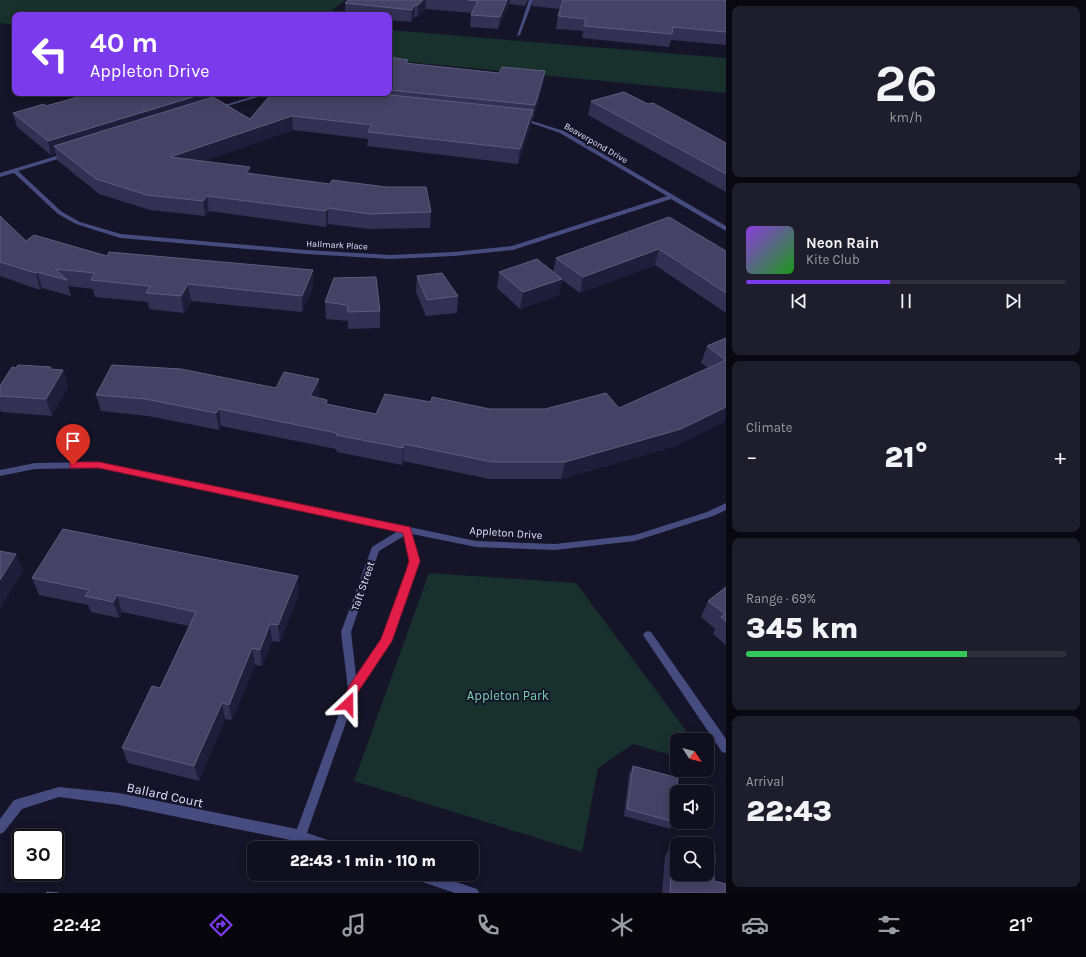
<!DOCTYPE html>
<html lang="en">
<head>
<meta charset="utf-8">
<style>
  :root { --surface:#100f1e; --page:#1e1d2b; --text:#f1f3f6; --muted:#9c9ca4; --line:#302f3c; --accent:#7c3aed }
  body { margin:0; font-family:Karla,sans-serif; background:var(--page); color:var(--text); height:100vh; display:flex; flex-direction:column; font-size:15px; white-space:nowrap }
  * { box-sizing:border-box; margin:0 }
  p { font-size:13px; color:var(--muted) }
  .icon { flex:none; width:22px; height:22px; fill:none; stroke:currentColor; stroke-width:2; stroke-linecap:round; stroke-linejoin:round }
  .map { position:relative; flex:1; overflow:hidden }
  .details { display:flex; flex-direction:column; gap:6px; padding:6px; background:#090810; width:360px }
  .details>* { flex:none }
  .hud { position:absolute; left:12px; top:12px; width:380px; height:84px; border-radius:8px; box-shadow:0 2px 10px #0003,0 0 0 1px var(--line); background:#7c3aed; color:#fff; overflow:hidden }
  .needle { width:26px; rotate:126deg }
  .tools { position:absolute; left:670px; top:733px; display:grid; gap:8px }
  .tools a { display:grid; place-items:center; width:44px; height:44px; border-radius:8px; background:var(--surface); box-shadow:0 2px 10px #0003,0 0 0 1px var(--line); font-size:20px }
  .speed { position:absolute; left:12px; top:829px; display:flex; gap:8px; font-size:20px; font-weight:700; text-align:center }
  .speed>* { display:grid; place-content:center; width:52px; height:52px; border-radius:50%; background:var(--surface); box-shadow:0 2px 10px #0003,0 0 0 1px var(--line); line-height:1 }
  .speed .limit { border:2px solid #111; border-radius:6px; background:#fff; color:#111 }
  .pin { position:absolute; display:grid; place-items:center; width:34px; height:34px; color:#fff; margin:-41px -17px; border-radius:50% 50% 50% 0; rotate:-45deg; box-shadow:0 0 4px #0007 }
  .pin .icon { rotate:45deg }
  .me { position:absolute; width:44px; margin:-22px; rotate:23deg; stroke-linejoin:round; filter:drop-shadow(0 0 3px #0008) }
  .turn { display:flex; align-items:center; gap:14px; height:84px; padding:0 12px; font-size:18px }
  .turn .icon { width:52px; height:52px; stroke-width:2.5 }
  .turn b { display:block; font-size:28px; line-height:34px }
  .big { font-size:30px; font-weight:800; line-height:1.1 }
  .details .widget { flex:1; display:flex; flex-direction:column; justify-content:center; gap:6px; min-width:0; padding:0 14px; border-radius:8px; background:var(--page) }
  .details .dial { align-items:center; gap:0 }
  .dial b { font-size:52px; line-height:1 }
  .song { display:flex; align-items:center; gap:12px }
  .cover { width:48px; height:48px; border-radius:6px; background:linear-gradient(135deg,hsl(270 70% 55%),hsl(120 70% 35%)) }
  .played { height:4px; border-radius:2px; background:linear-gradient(90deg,var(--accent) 45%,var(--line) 45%) }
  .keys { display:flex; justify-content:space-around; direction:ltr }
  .heat { display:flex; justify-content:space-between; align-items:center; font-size:22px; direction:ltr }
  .charge { height:6px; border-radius:3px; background:linear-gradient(90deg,#34c759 69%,var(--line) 0) }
  .trip { position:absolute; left:247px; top:841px; width:232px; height:40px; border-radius:8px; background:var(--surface); box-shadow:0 2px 10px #0003,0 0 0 1px var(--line); font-weight:800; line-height:40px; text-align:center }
  .dock { display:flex; height:64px; justify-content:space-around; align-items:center; background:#06060c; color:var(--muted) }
  .dock .icon { width:28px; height:28px }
  .dock .current { color:var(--accent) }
  .dock b { font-size:18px; color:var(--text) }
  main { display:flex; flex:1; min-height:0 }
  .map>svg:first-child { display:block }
</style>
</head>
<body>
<main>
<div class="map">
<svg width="726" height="893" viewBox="0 0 726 893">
  <rect width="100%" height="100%" fill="#151428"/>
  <g fill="#18312d">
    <polygon points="0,0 346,0 326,15 15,15 15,25 0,23"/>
    <polygon points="389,30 726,58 726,93 389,60"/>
    <polygon points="429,573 576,583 693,740 677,740 677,757 633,744 598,768 582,852 354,781"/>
  </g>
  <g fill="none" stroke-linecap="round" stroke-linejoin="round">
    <polygon fill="#464c80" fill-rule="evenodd" points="529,0 533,0 520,35 517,36"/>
    <g fill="#464c80" fill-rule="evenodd">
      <polygon points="281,94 283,94 283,96 258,97 217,109 215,108 258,95"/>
      <polygon points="519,120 532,121 564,131 726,226 726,231 671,199 513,250 454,256 391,259 306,254 120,238 76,224 58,214 14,173 0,177 0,173 66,153 68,154 68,156 18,171 62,212 80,222 121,234 306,250 391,255 454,252 512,246 667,196 560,133 531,123 519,122"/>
      <path d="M99 462 476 541 555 544 635 535 707 512 726 503V510L713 516 635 541 555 550 476 547 412 534 420 561 391 641 357 691 307 833 340 844 342 848H318L300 842 119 805 59 797 22 809 4 832 0 834V819L14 800 59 787 119 793 297 829 348 689 341 632 372 547 398 531 99 468 35 469 0 476V470L35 463ZM404 536 410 561 382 639 356 676 351 632 379 551Z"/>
      <polygon points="648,631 651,632 726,739 726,753 722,752 645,638 643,635 645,632"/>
      <polygon points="409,874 433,874 477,889 479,893 455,893 411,878"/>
    </g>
  </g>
  <g fill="#323053">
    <polygon points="348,0 528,0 525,6 509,4 498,29 470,27 471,15 472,13 426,9 417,17 414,17 411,22 389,20 389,15 345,15 345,3"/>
    <polygon points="533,0 726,0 726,45 671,40 669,47 582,38 583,31 556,29 558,16 560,9 532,6"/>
    <polygon points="389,57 408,60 407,64 499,73 545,71 543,85 533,119 532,119 531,125 518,164 367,146 368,139 293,130 204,161 251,174 431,212 430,228 369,229 328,224 326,227 209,211 205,216 150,210 99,194 57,160 56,154 51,155 17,127 13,113 46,106 207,99 250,119 272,93 389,93"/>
    <polygon points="591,101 726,143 726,192 588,115"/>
    <polygon points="0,216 26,241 107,256 313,270 313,287 302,312 191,301 184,313 149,309 148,302 95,297 93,289 68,286 71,296 42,288 40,290 0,276"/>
    <polygon points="669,217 726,251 726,313 655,265 580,293 562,280 559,295 520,309 497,288 499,272 553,272 556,258"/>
    <polygon points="417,276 458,296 457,313 426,316 416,292"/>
    <polygon points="334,278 380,311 380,328 348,329 348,321 326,319 325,302"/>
    <polygon points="726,338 726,421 675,446 561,479 489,479 403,461 402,465 337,452 336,449 221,426 219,430 148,416 101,411 96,395 276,388 319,395 318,398 328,404 376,414 431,402 490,409 545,409 619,408 708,368 701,363 707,346"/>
    <polygon points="16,368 63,370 68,386 52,416 1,412 0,409 0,386"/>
    <polygon points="32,578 299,593 280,642 272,641 262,666 255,665 232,720 225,719 199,781 128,763 122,748 160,688 189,626 122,612 119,618 91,612 88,605 39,595"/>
    <polygon points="726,587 726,645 713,634 715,629 701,617 708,601"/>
    <polygon points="633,766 674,822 670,829 624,816 629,774"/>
    <polygon points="673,842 714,881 726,893 662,893 665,856"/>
  </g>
  <g fill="#1f1d3a">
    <polygon points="423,0 426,0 426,9 417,17 418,5"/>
    <polygon points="507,0 510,0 509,4 498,29 500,17"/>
    <polygon points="415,5 414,17 411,22 412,10"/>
    <polygon points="545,71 543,85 533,119 535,105"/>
    <polygon points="206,93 208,107 54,146 56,154 51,155 48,141"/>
    <polygon points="533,110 531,125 518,164 520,149"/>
    <polygon points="292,116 293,130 173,172 170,157"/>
    <polygon points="250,167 252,182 246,173"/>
    <polygon points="207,196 209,211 205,216 203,201"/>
    <polygon points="328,208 328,224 326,227 326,211"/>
    <polygon points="659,249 655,265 580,293 583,277"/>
    <polygon points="313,270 313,287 302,312 302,296"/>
    <polygon points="37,272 42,288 40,290 36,273"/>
    <polygon points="562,279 559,295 520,309 523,292"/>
    <polygon points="188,284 191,301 184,313 181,296"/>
    <polygon points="51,367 56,382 63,370 68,386 52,416 46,399 50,369"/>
    <polygon points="319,379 319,395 311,413 310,396"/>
    <polygon points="726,406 726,421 675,446 561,479 565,462"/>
    <polygon points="219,409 221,426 219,430 216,413"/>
    <polygon points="404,444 403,461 402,465 403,448"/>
    <polygon points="16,554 23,571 0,609 0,580"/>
    <polygon points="298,576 299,593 280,642 278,625"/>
    <polygon points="117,595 122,612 119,618 113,602"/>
    <polygon points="270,624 272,641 262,666 260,650"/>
    <polygon points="252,648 255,665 232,720 229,705"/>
    <polygon points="222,703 225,719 199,781 194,766"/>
  </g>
  <g fill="#454365" stroke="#5d5c7c">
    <polygon points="348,0 423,0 418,5 415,5 412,10 345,3"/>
    <polygon points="468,0 507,0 500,17 471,15 478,1"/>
    <polygon points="563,0 726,0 726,32 673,27 672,34 584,26 586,19 558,16"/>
    <polygon points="389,57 408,60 405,63 499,73 502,67 545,71 535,105 389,90"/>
    <polygon points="624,92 648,104 653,103 726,143 726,174 591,101"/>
    <polygon points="92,93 206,93 48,141 13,113 44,104 46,106"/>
    <polygon points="272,93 372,93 533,110 520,149 368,132 372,125 292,116 170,157 250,167 246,173 330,184 332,180 386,187 426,187 431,212 369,214 328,208 326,211 207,196 203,201 147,195 96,179 54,146 213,97 250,119"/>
    <polygon points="0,216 26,241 34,235 107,256 109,252 313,270 302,296 188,284 181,296 146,293 150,286 91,280 95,273 55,269 67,280 37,272 36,273 0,262"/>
    <polygon points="669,217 726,251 726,293 659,249 583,277 556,258"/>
    <polygon points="537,259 562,279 523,292 499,272"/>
    <polygon points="442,273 458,296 427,300 417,276"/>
    <polygon points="376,277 380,311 348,312 347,305 325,302 334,278"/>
    <polygon points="726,338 726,407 681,429 565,462 492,462 404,444 403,448 336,435 337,433 219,409 216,413 145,399 96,395 112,365 181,369 276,388 284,372 319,379 310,396 327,400 326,404 376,414 385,394 431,402 432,397 490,409 545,409 606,393 619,408 726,360 707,346"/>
    <polygon points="18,365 51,367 50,369 63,370 46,399 0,396 0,386 12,367 16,368"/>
    <polygon points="63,529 298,576 278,625 270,624 260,650 252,648 229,705 222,703 194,766 122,748 152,686 160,688 196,612 117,595 113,602 85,596 89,590 32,578"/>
    <polygon points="0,551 16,554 0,580"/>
    <polygon points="726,587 726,622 721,617 725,614 708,601"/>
    <polygon points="633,766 678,778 674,822 627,809"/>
    <polygon points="673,842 679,844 677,844 677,874 707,874 707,852 715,854 714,881 726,884 726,893 670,893"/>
    <polygon points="47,892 58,893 46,893"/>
  </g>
  <polygon fill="#e11d48" stroke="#92132f" points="73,462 99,462 410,527 420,561 392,641 358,692 352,708 348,709 344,708 342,704 349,686 381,639 406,571 409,561 403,533 99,468 70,468 70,463"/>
  <g text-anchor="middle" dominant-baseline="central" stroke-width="4" stroke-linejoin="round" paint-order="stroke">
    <g font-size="9" fill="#e0e1fb" stroke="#151428">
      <text transform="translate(596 143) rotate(30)">Beaverpond Drive</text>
      <text transform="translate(337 245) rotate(3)">Hallmark Place</text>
    </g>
    <g font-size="11" fill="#e0e1fb" stroke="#151428">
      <text transform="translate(506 533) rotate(4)">Appleton Drive</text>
      <text transform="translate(363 586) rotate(-71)">Taft Street</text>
    </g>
    <g font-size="13" fill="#74d2ad" stroke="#151428">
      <text x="508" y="695">Appleton Park</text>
    </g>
    <g font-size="13" fill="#e0e1fb" stroke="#151428">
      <text transform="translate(165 795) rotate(12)">Ballard Court</text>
    </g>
  </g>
</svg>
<div class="tools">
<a><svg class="needle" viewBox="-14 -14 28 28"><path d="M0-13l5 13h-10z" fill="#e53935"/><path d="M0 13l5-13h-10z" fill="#9c9ca4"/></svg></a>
<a><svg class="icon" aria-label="sound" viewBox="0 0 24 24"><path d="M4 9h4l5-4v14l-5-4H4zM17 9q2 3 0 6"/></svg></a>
<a><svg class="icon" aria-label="search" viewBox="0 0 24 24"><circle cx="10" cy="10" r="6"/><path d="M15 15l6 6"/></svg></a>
</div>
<div class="speed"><div class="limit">30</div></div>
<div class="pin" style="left:73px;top:465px;background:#d93025"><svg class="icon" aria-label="arrive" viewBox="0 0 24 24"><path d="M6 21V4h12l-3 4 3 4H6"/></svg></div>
<svg class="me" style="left:348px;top:704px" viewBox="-20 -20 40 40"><path d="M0-17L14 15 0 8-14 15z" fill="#e11d48" stroke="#fff" stroke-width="4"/></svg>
<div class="trip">22:43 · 1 min · 110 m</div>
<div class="hud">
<div class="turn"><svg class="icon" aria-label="left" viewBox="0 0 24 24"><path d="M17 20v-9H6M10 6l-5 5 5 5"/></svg><div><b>40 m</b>Appleton Drive</div></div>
</div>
</div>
<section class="details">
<div class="widget dial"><b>26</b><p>km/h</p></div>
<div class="widget">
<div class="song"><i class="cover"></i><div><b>Neon Rain</b><p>Kite Club</p></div></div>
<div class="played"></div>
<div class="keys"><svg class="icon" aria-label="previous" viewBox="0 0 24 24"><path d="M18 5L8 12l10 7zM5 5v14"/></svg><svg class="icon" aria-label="pause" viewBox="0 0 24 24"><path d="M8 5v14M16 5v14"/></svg><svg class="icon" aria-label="next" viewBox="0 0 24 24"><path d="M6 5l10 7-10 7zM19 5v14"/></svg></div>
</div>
<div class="widget"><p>Climate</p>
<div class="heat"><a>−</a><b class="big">21°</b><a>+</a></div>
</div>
<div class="widget"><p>Range · 69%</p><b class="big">345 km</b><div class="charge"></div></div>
<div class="widget"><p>Arrival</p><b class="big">22:43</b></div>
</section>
</main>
<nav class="dock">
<b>22:42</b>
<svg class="icon current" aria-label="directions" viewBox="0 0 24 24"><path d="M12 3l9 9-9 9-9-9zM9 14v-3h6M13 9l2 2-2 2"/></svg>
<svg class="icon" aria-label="music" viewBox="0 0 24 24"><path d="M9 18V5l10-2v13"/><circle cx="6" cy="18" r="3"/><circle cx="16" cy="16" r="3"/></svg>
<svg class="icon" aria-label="phone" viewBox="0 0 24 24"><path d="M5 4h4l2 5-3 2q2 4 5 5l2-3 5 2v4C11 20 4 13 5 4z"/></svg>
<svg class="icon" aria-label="climate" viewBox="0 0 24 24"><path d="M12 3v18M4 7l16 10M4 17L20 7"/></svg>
<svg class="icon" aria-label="car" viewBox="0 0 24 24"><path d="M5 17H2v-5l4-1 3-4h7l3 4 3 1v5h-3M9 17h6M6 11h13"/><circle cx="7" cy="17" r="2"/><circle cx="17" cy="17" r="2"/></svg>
<svg class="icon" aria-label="filters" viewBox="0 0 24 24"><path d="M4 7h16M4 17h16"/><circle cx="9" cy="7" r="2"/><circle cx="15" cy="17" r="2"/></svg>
<b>21°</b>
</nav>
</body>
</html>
